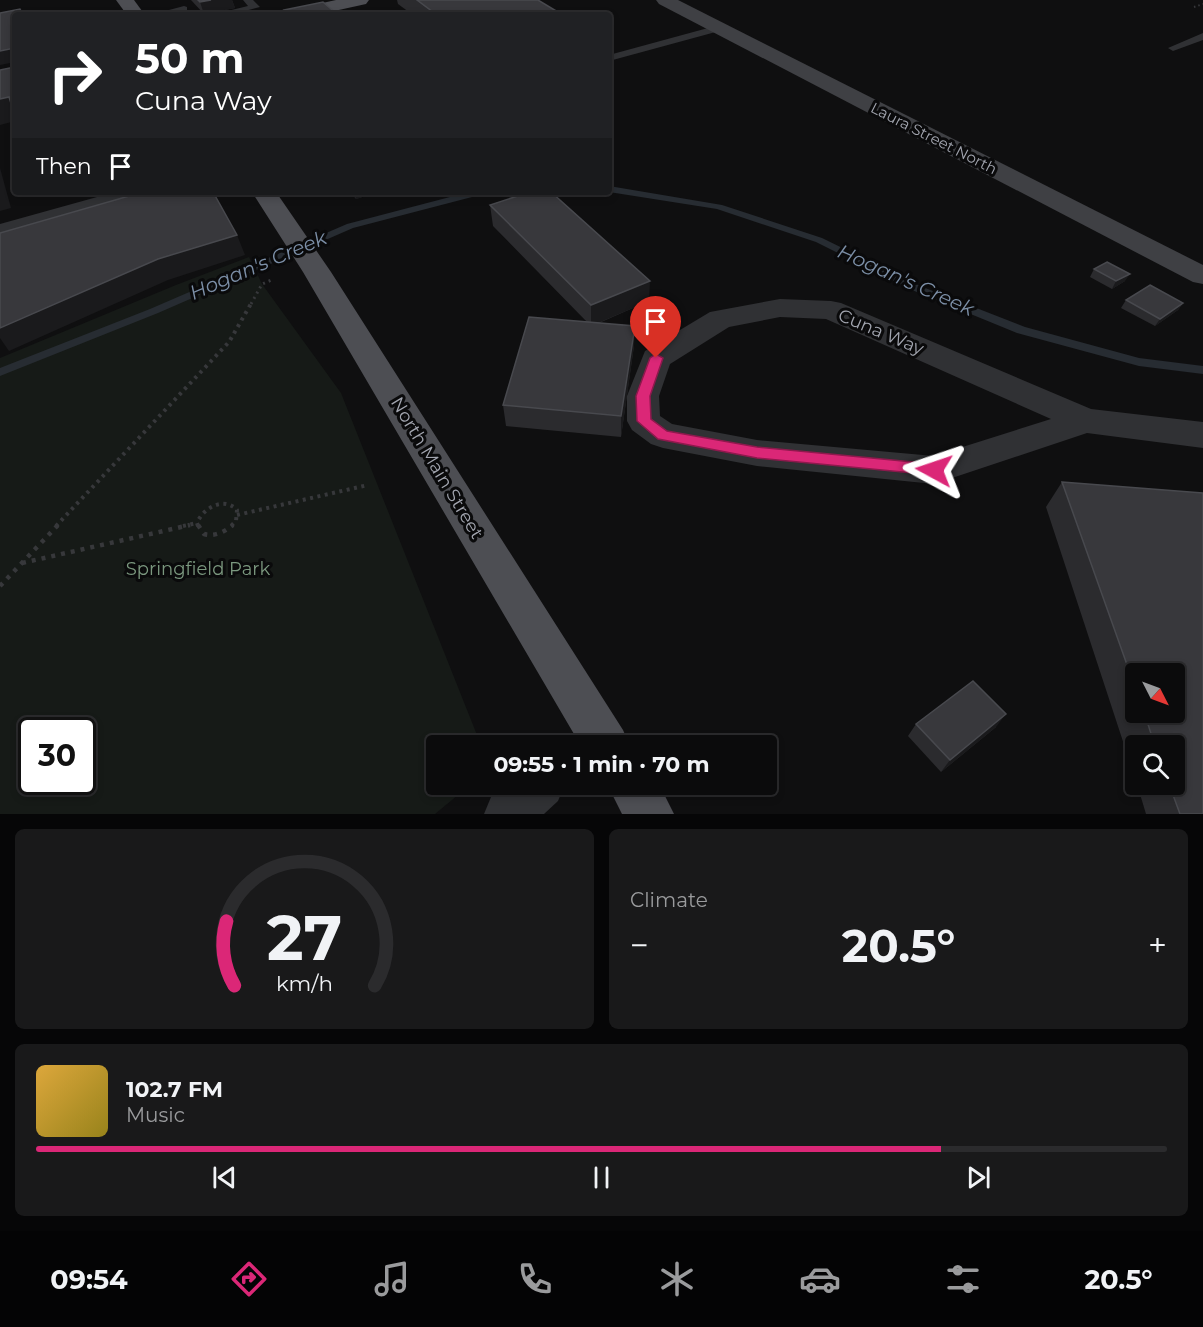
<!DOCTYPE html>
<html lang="en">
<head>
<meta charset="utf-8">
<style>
  :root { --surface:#0b0b0c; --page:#19191a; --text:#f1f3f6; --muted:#9a9b9d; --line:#2b2b2d; --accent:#db2777 }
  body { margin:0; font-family:Montserrat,sans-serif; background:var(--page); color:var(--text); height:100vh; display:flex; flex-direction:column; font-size:22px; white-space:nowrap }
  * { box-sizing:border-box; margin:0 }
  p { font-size:20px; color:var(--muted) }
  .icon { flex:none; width:33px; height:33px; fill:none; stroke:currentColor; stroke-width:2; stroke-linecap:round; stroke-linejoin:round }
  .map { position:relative; height:814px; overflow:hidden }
  .sheet { display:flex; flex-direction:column; gap:15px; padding:15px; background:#060607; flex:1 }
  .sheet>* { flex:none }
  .guide { position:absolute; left:12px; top:12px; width:600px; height:183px; border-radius:6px; box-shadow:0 3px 9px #0003,0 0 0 2px var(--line); background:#202124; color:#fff; overflow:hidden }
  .needle { width:39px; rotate:132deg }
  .buttons { position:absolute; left:1125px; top:663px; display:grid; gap:12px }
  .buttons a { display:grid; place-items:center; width:60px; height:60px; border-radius:6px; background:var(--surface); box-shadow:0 3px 9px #0003,0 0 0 2px var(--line); font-size:30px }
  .speed { position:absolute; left:18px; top:717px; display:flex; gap:12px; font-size:30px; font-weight:700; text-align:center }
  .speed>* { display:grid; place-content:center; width:78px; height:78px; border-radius:50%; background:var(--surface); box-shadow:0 3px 9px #0003,0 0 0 2px var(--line); line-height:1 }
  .speed .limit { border:3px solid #111; border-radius:9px; background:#fff; color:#111 }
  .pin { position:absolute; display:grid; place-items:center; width:51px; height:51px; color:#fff; margin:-62px -26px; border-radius:50% 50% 50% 0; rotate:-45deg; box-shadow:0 0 6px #0007 }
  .pin .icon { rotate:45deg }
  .me { position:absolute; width:66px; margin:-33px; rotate:275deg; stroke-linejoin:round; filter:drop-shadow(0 0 4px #0008) }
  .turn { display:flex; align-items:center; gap:21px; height:126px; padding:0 24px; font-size:27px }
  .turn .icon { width:78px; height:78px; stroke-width:2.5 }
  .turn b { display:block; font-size:42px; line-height:51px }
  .then { display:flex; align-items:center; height:57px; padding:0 24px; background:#0003; gap:12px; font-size:22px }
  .big { font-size:45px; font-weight:700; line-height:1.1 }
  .sheet .widget { flex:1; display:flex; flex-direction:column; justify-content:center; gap:9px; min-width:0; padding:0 21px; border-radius:9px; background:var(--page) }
  .sheet .dial { align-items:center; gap:0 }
  .dial svg { height:156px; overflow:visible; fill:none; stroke:var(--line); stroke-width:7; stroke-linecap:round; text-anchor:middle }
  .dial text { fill:var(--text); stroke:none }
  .song { display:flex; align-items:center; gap:18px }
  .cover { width:72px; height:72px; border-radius:9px; background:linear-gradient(135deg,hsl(40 70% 55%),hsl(50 70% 35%)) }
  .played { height:6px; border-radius:3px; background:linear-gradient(90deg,var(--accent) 80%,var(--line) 80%) }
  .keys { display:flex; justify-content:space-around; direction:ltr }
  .heat { display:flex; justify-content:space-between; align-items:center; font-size:33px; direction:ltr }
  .sheet .tiles { flex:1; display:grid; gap:15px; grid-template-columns:1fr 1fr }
  .widget:last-child { grid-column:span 2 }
  .trip { position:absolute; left:426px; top:735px; width:351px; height:60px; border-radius:6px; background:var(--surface); box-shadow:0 3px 9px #0003,0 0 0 2px var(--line); font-weight:700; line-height:60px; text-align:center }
  .dock { display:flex; height:96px; justify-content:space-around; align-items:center; background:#040405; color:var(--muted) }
  .dock .icon { width:42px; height:42px }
  .dock .active { color:var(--accent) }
  .dock b { font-size:27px; color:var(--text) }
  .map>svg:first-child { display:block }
</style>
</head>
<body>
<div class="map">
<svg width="1203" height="814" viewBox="0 0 1203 814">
  <rect width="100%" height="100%" fill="#0f0f10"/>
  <path fill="#161a17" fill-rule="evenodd" d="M249 257 262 284 341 393 481 745 436 746V784L470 785 435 814H0V358L176 285ZM32 730H82V782H32Z"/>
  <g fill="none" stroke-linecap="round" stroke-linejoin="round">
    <g fill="#272c32" fill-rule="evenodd">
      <polygon points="609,186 722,205 822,238 920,286 1025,327 1139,358 1203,366 1203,374 1139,366 1017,333 912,290 816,242 717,209 609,192"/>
      <polygon points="469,192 529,192 525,195 472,197 353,228 158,313 0,376 0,368 150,309 347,224"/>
    </g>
    <polyline stroke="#37383b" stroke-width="2" stroke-dasharray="1.5 3" stroke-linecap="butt" points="1194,7 1203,4"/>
    <polyline stroke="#37383b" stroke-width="3" stroke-dasharray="2 4" stroke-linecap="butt" points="251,304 262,284 274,279"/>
    <g stroke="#37383b" stroke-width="4" stroke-dasharray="3 4.5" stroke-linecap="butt">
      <polyline points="237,515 368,485"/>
      <polyline points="56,526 229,342 252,302"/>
      <polyline points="183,526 197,523"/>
      <path d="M198 526 197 523C203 508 224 496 237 510L236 521 231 526"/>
    </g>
    <g stroke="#37383b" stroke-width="4.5" stroke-dasharray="4 6" stroke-linecap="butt">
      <path d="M198 525 204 534C215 537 224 532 233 525"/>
      <polyline points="22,563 190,525"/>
      <polyline points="0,586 58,525"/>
    </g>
    <g fill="#303134" fill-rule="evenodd">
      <polygon points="243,0 253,0 260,7 230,15 211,15 248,6"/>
      <polygon points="184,6 187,7 187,11 169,15 150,15"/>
      <polygon points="719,25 723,26 723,30 609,61 609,55"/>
      <polygon points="1203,33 1203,40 1173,51 1168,48"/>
    </g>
    <g fill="#303134" fill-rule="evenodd">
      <polygon points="115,192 154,192 151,197 0,240 0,224"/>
      <path d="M780 299 831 301 841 303 1091 409 1203 422V448L1087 433 934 484 757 466 663 448 651 444 632 430 627 421V396L645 351 710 312ZM780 317 826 319 1051 419 934 456 757 440 672 424 660 416 659 396 670 364 729 327Z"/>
      <polygon points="505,784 565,784 558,801 544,814 484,814 491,797"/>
    </g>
    <polygon fill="#3f4044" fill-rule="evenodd" points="656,0 678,0 1203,265 1203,284 1193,282 659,4"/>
    <g fill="#4d4e53" fill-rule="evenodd">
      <polygon points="116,0 134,0 145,15 127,15"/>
      <polygon points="336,0 369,0 366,4 316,15 283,15 286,11"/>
      <polygon points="252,192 276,192 331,272 623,730 630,746 581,746 303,272"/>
      <polygon points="607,784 659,784 674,814 622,814"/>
    </g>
  </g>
  <g fill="#2b2b2e" fill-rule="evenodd">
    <polygon points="191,0 232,0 235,8 204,14"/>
    <polygon points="397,0 538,0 563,15 413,15 398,4"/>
    <polygon points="350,192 378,192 356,199"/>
    <polygon points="490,205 649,301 599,323 634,346 621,437 506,426 503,405 587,322 493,226"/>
    <polygon points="1094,269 1125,281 1112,289 1090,277"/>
    <polygon points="1126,300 1183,303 1178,310 1155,326 1121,308"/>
    <path d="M1062 482 1203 493V814H1146L1137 784H1174V746H1136V781L1046 507ZM1136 674H1174V712H1136Z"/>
    <polygon points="916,724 996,727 941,772 908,736"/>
  </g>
  <g fill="#1a1a1c">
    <polygon points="211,0 232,0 235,8 204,14 200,2"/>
    <polygon points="15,48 15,62 0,65 0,51"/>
    <polygon points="9,97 15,109 15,121 0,125 0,99"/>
    <polygon points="0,168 11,208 0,211"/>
    <polygon points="45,192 64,192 47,196"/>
    <polygon points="354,192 378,192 356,199"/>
    <polygon points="237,235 245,255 168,280 9,351 0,338 0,328 158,259"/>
    <polygon points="1130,274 1125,281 1112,289 1116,281"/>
    <polygon points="650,281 649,301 591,326 591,305"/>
    <polygon points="1183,303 1178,310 1155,326 1160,319"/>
    <polygon points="635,326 634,346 621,437 621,416"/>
    <polygon points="1006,714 996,727 941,772 950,760"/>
  </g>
  <g fill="#38383c" stroke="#48494e" stroke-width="1.5">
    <polygon points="198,0 211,0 200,2"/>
    <polygon points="417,0 538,0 563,15 437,15"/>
    <polygon points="323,2 338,15 282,15 288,14 284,10"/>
    <polygon points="20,9 23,15 15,15 15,48 0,51 0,13"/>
    <polygon points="15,67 15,116 9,97 0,99 0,70"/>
    <polygon points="143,192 213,192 237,235 158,259 0,328 0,233"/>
    <polygon points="530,192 551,192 650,281 591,305 490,205"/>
    <polygon points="1107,262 1130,274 1116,281 1094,269"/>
    <polygon points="1150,285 1183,303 1160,319 1126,300"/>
    <polygon points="529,317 635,326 621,416 503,405"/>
    <polygon points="1062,482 1203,493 1203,814 1180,814 1169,784 1174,784 1174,746 1155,746 1144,712 1174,712 1174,674 1136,674 1136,690"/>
    <polygon points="973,681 1006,714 950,760 916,724"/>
  </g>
  <polygon fill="#db2777" stroke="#8e194d" stroke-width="1.5" points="656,354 663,358 650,396 651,419 667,431 757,447 934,464 939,466 941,470 939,474 934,475 757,458 658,439 637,421 636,396 650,358"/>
  <g text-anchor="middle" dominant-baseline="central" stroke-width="6" stroke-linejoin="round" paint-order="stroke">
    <g font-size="15" fill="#a2a5af" stroke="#0a0a0b">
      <text transform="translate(934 138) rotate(27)">Laura Street North</text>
    </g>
    <g font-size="18" fill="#a2a5af" stroke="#0a0a0b">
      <text transform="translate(881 332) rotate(23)">Cuna Way</text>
      <text transform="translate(437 468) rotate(59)">North Main Street</text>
    </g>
    <g font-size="18" fill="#7b987f" stroke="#0a0a0b">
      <text x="198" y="569">Springfield Park</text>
    </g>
    <g font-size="20" font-style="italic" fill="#7c8fa7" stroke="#0a0a0b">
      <text transform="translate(258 265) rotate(-23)">Hogan's Creek</text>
      <text transform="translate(906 280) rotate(24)">Hogan's Creek</text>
    </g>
  </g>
</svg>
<div class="buttons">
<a><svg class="needle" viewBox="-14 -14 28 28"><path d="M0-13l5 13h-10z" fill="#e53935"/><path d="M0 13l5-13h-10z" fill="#9a9b9d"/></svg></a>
<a><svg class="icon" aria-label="search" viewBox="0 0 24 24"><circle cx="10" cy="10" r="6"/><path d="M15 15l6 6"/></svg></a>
</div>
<div class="speed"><div class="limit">30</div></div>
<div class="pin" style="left:656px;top:358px;background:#d93025"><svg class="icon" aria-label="arrive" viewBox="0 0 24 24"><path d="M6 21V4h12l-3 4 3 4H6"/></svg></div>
<svg class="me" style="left:934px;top:470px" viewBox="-20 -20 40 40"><path d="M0-17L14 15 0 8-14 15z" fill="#db2777" stroke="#fff" stroke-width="4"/></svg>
<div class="trip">09:55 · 1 min · 70 m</div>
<div class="guide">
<div class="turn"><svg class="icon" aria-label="right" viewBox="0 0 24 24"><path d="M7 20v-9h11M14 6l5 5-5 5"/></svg><div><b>50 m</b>Cuna Way</div></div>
<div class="then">Then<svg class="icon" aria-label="arrive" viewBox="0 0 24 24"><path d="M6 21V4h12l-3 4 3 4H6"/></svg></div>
</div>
</div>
<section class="sheet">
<div class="tiles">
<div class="widget dial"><svg viewBox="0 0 100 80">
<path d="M14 69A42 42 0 1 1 86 69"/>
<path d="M14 69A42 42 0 0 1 10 36" stroke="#db2777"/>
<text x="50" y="56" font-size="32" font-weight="700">27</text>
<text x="50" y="72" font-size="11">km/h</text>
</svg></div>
<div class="widget"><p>Climate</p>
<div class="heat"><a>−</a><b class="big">20.5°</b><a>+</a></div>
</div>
<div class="widget">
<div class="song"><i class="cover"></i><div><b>102.7 FM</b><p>Music</p></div></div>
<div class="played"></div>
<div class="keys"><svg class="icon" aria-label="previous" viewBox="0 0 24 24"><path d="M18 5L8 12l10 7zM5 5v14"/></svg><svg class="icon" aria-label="pause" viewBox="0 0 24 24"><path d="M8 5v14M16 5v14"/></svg><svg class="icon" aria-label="next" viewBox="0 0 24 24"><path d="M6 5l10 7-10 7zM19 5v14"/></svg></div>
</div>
</div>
</section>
<nav class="dock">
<b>09:54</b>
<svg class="icon active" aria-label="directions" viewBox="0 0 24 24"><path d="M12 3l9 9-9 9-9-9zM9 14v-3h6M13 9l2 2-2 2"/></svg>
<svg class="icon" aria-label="music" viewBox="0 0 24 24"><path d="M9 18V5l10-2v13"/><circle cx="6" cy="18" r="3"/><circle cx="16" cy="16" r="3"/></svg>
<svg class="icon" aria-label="phone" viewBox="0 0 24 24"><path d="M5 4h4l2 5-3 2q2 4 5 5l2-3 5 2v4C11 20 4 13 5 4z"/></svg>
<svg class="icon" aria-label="climate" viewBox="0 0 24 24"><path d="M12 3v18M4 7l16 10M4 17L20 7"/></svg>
<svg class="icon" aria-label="car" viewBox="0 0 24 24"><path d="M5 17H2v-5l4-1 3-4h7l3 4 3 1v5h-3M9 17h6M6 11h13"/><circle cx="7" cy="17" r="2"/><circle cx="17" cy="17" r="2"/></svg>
<svg class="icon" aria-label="filters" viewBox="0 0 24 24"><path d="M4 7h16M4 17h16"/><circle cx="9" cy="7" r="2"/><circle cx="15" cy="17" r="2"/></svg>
<b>20.5°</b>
</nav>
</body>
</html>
